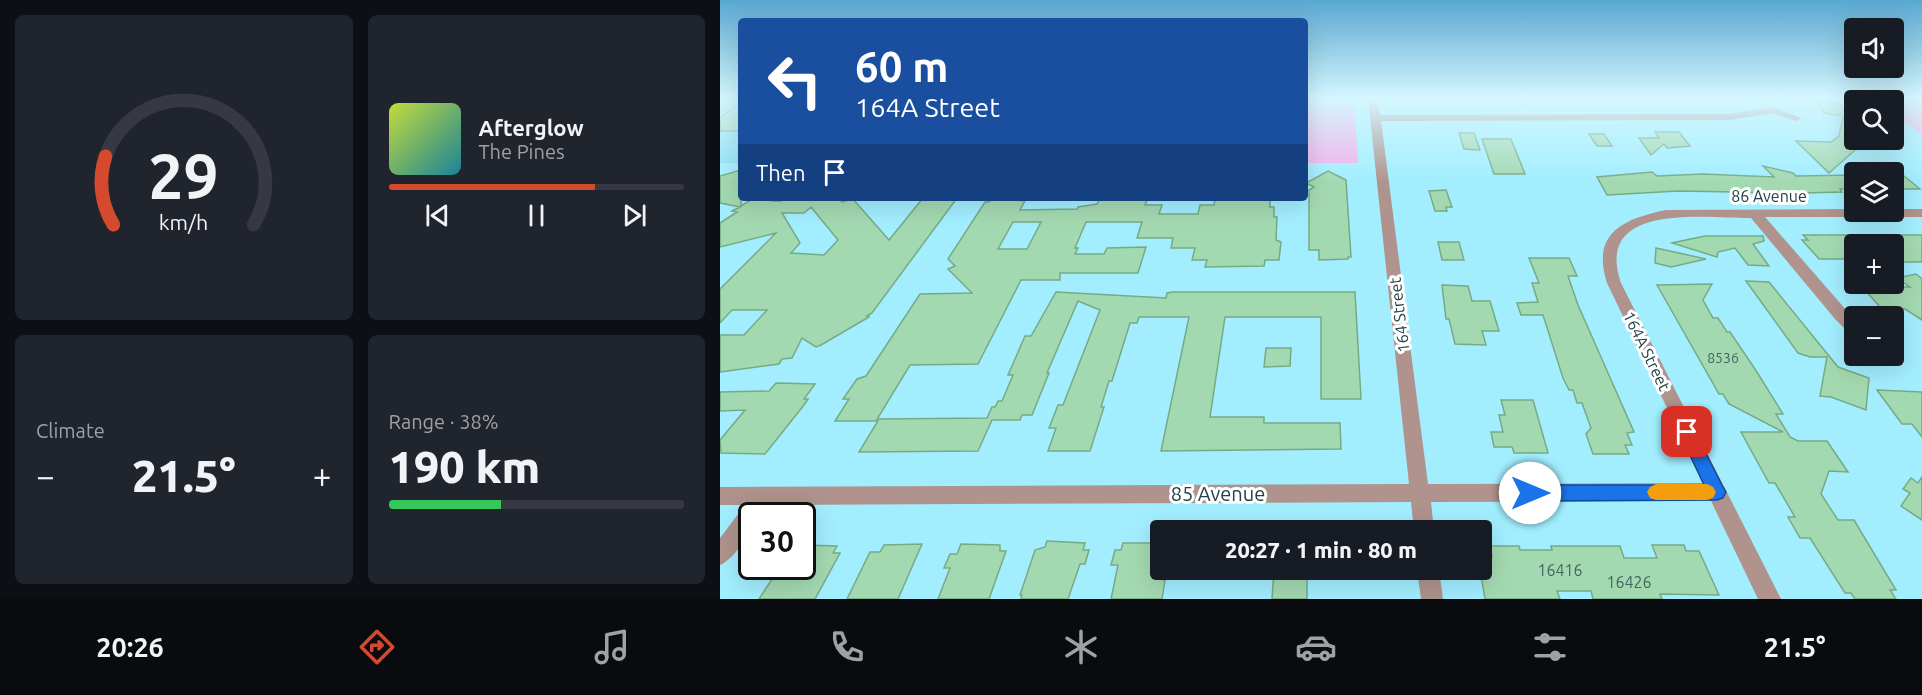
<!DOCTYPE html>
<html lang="en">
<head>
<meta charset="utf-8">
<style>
  :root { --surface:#171b24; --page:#20242c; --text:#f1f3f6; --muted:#9ea1a6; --line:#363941; --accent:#d5492f }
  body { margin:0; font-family:Ubuntu,sans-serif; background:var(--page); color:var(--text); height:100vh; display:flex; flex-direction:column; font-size:22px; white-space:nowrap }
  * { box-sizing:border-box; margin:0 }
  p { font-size:20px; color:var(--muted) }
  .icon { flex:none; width:33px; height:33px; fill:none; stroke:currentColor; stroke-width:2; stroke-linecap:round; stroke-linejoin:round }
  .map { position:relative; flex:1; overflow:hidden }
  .side { display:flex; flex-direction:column; gap:15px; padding:15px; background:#0d0f14; width:720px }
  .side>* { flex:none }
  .hud { position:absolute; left:18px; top:18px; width:570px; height:183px; border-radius:6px; box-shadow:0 6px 24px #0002; background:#1a4fa0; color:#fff; overflow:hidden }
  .controls { position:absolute; left:1124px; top:18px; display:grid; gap:12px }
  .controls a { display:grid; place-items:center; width:60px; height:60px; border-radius:6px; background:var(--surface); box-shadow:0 6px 24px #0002; font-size:30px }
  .speed { position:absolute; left:18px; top:502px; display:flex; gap:12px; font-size:30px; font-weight:700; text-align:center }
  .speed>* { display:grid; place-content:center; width:78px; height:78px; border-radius:50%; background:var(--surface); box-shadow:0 6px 24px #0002; line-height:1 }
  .speed .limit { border:3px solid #111; border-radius:9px; background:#fff; color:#111 }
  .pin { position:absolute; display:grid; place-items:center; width:51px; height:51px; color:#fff; margin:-26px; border-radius:12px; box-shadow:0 3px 9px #0006 }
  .me { position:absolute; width:66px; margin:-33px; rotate:90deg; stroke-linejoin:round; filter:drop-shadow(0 0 4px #0008) }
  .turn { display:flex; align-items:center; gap:21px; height:126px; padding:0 18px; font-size:27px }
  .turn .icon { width:78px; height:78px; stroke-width:2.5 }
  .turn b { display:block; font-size:42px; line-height:51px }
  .then { display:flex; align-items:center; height:57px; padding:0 18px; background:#0003; gap:12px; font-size:22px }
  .big { font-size:45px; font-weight:800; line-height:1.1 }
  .side .widget { flex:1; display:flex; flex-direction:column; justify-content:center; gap:9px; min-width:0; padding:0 21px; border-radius:9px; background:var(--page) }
  .side .dial { align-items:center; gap:0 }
  .dial svg { height:156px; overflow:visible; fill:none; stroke:var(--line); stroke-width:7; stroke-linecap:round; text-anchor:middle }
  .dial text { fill:var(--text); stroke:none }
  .song { display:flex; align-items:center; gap:18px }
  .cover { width:72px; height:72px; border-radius:9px; background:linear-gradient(135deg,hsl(70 70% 55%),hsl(190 70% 35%)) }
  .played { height:6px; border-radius:3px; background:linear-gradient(90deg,var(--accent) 70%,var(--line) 70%) }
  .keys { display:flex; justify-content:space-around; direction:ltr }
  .heat { display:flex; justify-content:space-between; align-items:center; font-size:33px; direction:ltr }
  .charge { height:9px; border-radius:4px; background:linear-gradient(90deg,#34c759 38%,var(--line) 0) }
  .side .tiles { flex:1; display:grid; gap:15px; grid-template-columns:repeat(2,1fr) }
  .trip { position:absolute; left:430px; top:520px; width:342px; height:60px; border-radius:6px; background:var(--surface); box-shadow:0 6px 24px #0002; font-weight:800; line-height:60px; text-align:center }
  .menu { display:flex; height:96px; justify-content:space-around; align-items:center; background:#090b0e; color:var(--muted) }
  .menu .icon { width:42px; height:42px }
  .menu .on { color:var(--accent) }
  .menu b { font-size:27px; color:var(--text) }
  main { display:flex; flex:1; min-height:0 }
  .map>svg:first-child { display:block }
</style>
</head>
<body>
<main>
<section class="side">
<div class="tiles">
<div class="widget dial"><svg viewBox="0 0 100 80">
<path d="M14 69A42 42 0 1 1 86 69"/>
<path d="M14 69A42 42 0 0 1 10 34" stroke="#d5492f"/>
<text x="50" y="56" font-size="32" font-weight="700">29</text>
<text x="50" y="72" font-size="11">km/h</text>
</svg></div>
<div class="widget">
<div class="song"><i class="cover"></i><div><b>Afterglow</b><p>The Pines</p></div></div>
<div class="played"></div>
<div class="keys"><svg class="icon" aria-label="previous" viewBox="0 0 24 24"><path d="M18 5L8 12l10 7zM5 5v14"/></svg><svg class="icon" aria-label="pause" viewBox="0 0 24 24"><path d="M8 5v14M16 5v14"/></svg><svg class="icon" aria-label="next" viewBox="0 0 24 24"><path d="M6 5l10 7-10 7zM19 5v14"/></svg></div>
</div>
<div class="widget"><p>Climate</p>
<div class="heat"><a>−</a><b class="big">21.5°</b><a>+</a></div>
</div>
<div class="widget"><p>Range · 38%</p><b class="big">190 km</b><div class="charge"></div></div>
</div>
</section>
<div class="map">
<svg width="1202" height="599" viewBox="0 0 1202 599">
  <rect width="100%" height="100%" fill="#a2eeff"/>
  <polygon fill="#8ce3f5" points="12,98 21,98 21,163 0,163 0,106"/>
  <g fill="#f6acea">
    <polygon points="585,98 634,98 638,163 585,163"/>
    <polygon points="1107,98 1202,98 1202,135 1173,114 1173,100 1134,101"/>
  </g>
  <g fill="#a3d9b1" stroke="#76aa84" stroke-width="1.5" fill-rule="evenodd">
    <polygon points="1095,99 1119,103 1134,125 1134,140 1143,143 1109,173 1076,141 1111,142 1119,136 1123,116 1104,113"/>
    <polygon points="21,103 21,131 0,131 0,118"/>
    <polygon points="935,132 959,132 970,146 947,148 944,144 931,155 919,138 939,138"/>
    <polygon points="739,133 754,133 760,150 744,149"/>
    <polygon points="869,134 884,134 892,146 877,146"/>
    <polygon points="762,139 791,139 805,174 774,174"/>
    <polygon points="1043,166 1073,173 1076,176 1134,175 1134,189 1120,189 1122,192 1081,193 958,191 887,195 877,177 932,172 937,176 983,174 1054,177"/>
    <polygon points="1173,167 1200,189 1173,189"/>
    <path d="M21 170V206L34 198 54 201H61L64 198H119L122 202 133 199 169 240 203 198H237L152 313 147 316 149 317 101 345 96 347 82 338 72 358 62 359 59 364 0 372V335H24L47 310H12L0 323V289L56 233 0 247V223L17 212 12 211 20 207 0 203V176ZM91 207 118 240 104 255 71 253 80 243 62 213H84Z"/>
    <polygon points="608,171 626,180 631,257 628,257 628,259 599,260 599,250 589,250 589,190 594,187 586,183"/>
    <polygon points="726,190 732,207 726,207 727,211 715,211 709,191"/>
    <path d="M272 198 305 201 300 210 357 209 358 207 377 204 379 200H427L425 205H442L439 214H478L480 205H494L495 199H550V207H554V217H557L556 240 561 242 559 260H545L544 266 485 267 487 260H472L475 248H451L453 238H417L422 222H366L355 248H358L355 254H384L387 248 426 247 418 273H340V280H301L258 364 190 365 156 421H115L129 399H123L137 379 146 376 200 294 252 293 228 269 235 266 228 259 265 202H269ZM293 222H321L307 249H278Z"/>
    <polygon points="1083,235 1134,235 1134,259 1099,259 1082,240 1088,240"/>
    <polygon points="1173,235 1202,235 1202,262 1178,262 1173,257"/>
    <polygon points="985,236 1043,236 1044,241 1033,244 1049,266 1028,265 1015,248 998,252 997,257 952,243"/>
    <polygon points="718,242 739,242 744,260 722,260"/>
    <polygon points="936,248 986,259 951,267 935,263"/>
    <polygon points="809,258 849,258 857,276 848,276 858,305 914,432 907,433 912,445 905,445 909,454 873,454 866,434 871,428 862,403 857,403 853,390 849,390 843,378 823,315 801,315 797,303 818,302 812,283 819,283"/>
    <polygon points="1196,274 1202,279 1202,320 1185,309 1162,309 1142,287 1190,287 1177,278"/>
    <polygon points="1026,281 1049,282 1118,367 1149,378 1146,410 1111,397 1100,396 1107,357 1090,357 1078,353"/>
    <polygon points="992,284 983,300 993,318 998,318 1007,332 1010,332 1035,369 1063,414 1056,414 1070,437 1078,441 1107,441 1128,472 1109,471 1101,494 1118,520 1134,520 1176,590 1170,590 1176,599 1135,599 1131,593 1125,593 1090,538 1080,538 1068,517 1075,517 1055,483 1049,483 1021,432 1063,432 1009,404 1003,394 999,394 937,285"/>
    <polygon points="722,285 748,286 752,301 770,301 779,331 762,331 766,345 735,344 729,319 726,319"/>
    <polygon points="336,292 446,298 447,293 453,292 635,292 641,399 601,399 601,317 505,317 490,417 544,417 544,423 620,423 621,449 441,451 469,317 419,317 417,323 410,323 392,381 389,381 381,407 384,407 370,451 328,451 336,428 329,428 338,405 343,405 380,310 358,301 327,373 329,373 312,415 302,415 300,420 272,420 258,451 139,452 159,419 267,418 272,407 275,407 278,401 282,401 293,375 288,375 305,336 311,336"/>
    <polygon points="546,348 571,348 570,366 544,367"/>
    <polygon points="56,383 95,384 84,399 88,399 84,405 45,454 1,453 0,440 25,410 0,411 0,392 49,391"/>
    <polygon points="1157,390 1202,392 1202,437 1192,424 1182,424"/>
    <polygon points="781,400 813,400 828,453 794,453 792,447 774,447 771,432 783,432 779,415 785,415"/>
    <polygon points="1202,477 1202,520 1181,506 1190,493 1183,489 1191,478 1198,483"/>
    <polygon points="327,541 365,543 363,550 369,550 365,564 360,564 348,599 301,599 302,595 300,595 315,550 325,547"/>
    <polygon points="403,543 441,543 441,570 445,570 443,580 445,580 442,599 391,599 398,565 391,565 395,550 401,550"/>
    <polygon points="202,544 178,599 127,599 150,552 160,552 164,545"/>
    <polygon points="241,544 280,545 280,551 286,551 269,599 218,599 230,568 224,568 230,554 237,554"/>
    <polygon points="82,545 117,546 113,553 120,553 95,599 39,599 60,567 82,567"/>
    <polygon points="932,545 964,545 966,551 979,551 999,595 940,594 942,599 873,599 871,591 837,591 840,599 765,599 760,570 762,570 762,556 772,556 770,546 799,546 800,550 832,550 831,546 900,546 904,558 937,558"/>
    <polygon points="554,570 587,570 587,599 552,599"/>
  </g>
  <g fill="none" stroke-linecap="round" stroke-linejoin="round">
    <g fill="#af938c" fill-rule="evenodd">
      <path d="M648 98H658L660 115 1009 114 1053 107 1081 118 1076 121 1053 113 1009 120 661 121 708 484 983 483 887 283C871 233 903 219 946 210L1134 209V212H1173V209H1202V217H1045L1134 319V334L1128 332 1115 319 1031 218C983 218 873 202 901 283L1061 599H1038L991 501 711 502 714 531H694L691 502 48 505 40 516H32C32 532 15 559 0 565V538L25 505H0V487L689 484Z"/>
      <polygon points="697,570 719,570 723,599 701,599"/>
    </g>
  </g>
  <linearGradient id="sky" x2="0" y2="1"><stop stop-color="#59a7cf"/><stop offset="0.54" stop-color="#d5f7ff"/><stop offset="1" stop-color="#d5f7ff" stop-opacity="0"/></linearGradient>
  <rect width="1202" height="182" fill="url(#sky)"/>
  <polygon fill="#1a73e8" stroke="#114b97" stroke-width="1.5" points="967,426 973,428 1003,487 1006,492 1003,498 997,500 810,501 803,499 801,493 803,487 810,485 984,485 959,432 961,428"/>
  <polygon fill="#f59e0b" points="936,484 987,484 993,487 996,492 993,498 987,500 936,500 930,498 927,492 930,487"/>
  <g text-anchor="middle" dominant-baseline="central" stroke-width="6" stroke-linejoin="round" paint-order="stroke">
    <g font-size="14" fill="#426862">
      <text x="1003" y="358">8536</text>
    </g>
    <g font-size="16" fill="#224248" stroke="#fff">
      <text x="1049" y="196">86 Avenue</text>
      <text transform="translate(679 315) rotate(-97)">164 Street</text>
      <text transform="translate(927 351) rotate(64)">164A Street</text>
    </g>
    <g font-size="16" fill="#426862">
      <text x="840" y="570">16416</text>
      <text x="909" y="582">16426</text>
    </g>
    <g font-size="20" fill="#224248" stroke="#fff">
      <text x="498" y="493">85 Avenue</text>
    </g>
  </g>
</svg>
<div class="controls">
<a><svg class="icon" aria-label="sound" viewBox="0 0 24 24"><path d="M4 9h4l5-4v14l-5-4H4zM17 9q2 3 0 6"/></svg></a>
<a><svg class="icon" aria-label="search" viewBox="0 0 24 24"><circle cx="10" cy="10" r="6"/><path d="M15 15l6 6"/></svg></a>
<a><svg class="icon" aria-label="layers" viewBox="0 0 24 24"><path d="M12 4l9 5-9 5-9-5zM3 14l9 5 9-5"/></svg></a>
<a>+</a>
<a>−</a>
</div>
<div class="speed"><div class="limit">30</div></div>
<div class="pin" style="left:967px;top:432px;background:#d93025"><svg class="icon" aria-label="arrive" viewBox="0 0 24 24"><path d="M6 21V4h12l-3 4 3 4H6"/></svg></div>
<svg class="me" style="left:810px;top:493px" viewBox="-20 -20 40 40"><circle r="19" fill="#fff"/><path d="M0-13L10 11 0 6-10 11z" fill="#1a73e8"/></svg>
<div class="trip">20:27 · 1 min · 80 m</div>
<div class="hud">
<div class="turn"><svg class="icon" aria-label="left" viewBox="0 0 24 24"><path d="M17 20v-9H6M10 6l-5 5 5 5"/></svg><div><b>60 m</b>164A Street</div></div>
<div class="then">Then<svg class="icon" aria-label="arrive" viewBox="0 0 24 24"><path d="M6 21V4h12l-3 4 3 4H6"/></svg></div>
</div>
</div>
</main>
<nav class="menu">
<b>20:26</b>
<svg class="icon on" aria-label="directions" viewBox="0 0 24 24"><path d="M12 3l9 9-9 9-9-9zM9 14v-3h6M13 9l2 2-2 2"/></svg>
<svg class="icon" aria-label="music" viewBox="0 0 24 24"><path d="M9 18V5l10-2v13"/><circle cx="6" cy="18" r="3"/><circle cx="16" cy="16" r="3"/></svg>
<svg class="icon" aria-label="phone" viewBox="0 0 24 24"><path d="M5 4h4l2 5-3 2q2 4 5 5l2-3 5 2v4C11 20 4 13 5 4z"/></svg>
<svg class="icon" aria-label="climate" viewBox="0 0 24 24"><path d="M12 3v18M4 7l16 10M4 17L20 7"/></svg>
<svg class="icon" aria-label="car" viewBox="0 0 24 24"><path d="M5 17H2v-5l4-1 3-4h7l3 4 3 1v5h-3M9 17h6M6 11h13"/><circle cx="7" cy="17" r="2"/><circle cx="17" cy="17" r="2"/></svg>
<svg class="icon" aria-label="filters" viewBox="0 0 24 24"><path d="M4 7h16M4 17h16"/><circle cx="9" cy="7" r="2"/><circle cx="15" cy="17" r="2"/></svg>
<b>21.5°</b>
</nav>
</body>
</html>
